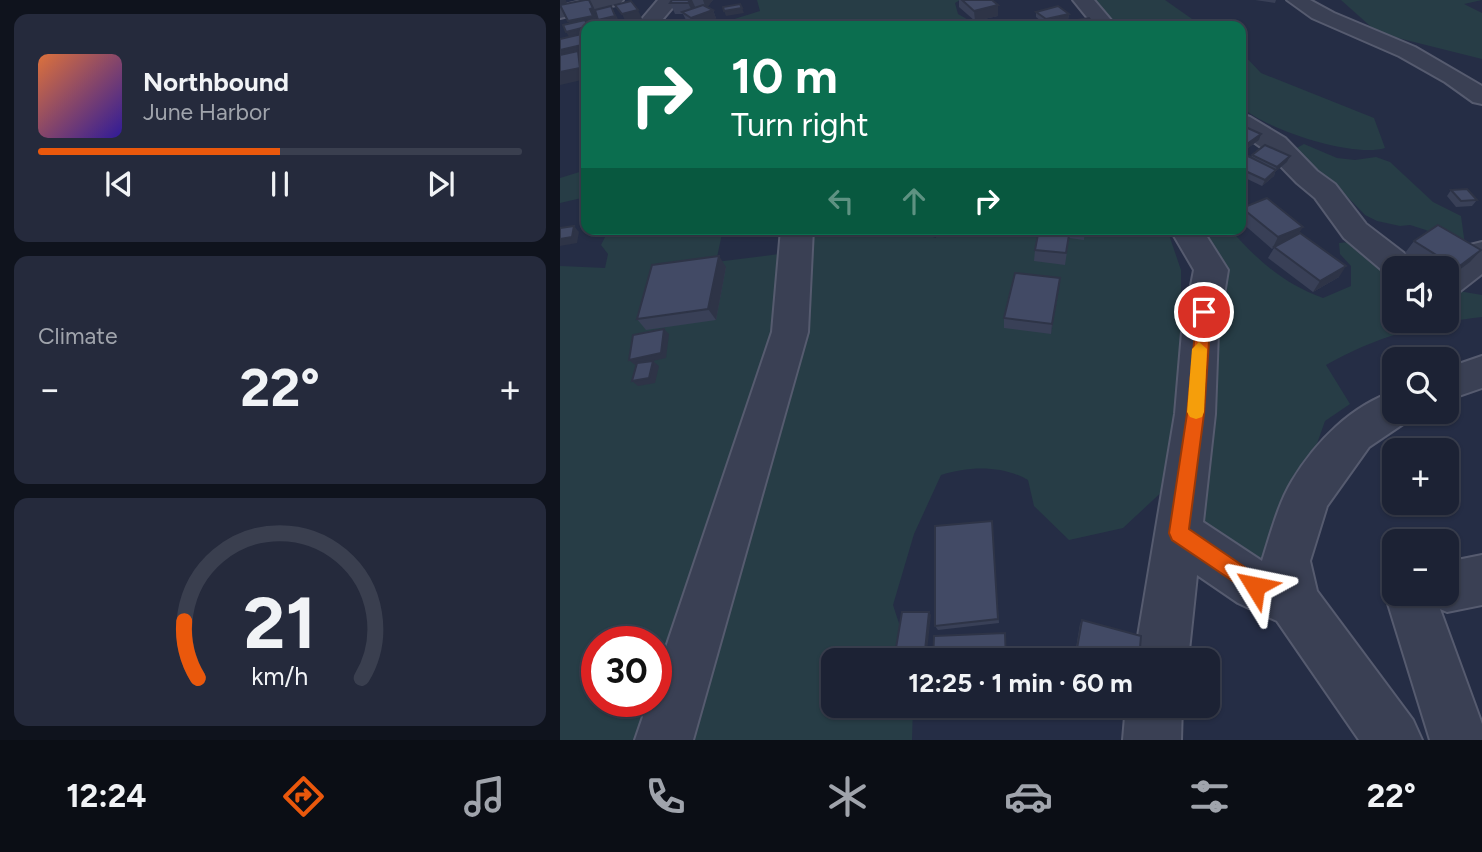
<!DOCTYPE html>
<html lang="en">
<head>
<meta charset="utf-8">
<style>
  :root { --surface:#1c2234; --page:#252a3c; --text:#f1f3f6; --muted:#a0a4ac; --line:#3a3f4f; --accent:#ea580c }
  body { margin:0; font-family:Figtree,sans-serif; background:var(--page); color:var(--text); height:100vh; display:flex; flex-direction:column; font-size:26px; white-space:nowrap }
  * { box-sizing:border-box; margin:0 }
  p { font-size:23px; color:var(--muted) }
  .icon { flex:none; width:38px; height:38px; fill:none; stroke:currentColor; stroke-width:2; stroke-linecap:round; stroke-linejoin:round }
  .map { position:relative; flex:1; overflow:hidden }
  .drawer { display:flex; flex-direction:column; gap:14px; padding:14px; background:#0f131d; width:560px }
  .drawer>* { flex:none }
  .banner { position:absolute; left:21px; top:21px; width:665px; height:214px; border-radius:14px; box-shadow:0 2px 5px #0004,0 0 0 2px var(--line); background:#0b6e4f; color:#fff; overflow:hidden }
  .fabs { position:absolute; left:822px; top:256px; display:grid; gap:14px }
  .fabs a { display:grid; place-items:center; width:77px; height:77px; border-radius:14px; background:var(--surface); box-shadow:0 2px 5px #0004,0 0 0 2px var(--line); font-size:35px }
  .speed { position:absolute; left:21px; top:626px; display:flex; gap:14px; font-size:35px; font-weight:700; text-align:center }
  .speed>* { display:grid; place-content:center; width:91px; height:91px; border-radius:50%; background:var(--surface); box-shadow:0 2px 5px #0004,0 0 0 2px var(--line); line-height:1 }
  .speed .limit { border:10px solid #d22; background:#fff; color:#111 }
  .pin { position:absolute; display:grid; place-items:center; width:60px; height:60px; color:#fff; margin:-30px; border:4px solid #fff; border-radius:50%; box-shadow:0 2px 7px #0007 }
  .me { position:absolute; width:77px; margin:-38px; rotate:305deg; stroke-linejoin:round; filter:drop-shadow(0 0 5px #0008) }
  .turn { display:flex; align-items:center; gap:24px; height:147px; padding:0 35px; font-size:32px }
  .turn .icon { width:91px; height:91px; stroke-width:2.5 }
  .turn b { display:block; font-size:49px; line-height:60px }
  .lanes { display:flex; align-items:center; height:66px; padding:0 35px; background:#0003; justify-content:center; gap:35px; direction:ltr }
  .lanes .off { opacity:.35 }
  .big { font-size:52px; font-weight:700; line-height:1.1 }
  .drawer .widget { flex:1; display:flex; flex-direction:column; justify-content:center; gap:10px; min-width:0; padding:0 24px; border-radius:14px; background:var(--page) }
  .drawer .dial { align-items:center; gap:0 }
  .dial svg { height:182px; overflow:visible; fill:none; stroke:var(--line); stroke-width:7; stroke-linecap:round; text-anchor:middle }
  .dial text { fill:var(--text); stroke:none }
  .song { display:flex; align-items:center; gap:21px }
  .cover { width:84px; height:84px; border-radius:10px; background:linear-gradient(135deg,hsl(20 70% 55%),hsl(250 70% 35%)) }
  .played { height:7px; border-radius:4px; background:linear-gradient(90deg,var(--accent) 50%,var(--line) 50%) }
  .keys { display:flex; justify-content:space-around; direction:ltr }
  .heat { display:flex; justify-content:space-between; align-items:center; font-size:38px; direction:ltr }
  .trip { position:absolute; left:261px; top:648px; width:399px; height:70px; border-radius:14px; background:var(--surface); box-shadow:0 2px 5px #0004,0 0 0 2px var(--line); font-weight:700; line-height:70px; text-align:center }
  .tabs { display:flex; height:112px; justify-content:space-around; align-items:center; background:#0b0e15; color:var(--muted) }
  .tabs .icon { width:49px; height:49px }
  .tabs .on { color:var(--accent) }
  .tabs b { font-size:32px; color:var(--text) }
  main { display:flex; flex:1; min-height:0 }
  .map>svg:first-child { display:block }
</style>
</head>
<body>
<main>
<section class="drawer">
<div class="widget">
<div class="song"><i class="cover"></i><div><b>Northbound</b><p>June Harbor</p></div></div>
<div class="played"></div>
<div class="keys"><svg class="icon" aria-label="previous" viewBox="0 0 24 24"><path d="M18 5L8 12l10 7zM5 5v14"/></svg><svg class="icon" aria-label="pause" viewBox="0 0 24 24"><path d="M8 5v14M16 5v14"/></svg><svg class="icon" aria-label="next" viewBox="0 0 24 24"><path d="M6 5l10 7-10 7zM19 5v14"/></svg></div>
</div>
<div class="widget"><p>Climate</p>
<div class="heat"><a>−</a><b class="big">22°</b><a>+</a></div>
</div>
<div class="widget dial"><svg viewBox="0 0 100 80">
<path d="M14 69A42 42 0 1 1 86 69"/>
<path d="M14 69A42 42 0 0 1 8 44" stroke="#ea580c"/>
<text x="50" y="56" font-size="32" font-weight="700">21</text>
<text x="50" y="72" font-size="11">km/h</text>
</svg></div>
</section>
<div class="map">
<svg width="922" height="740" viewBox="0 0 922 740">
  <rect width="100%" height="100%" fill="#252d45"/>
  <g fill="#273d46" fill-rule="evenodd">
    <polygon points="197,0 400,0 395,3 398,14 412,22 428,21 435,26 152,26 200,11"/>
    <polygon points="530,0 605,0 642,26 553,26 533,8"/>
    <polygon points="781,0 922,0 904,4 922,13 922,59 818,33"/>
    <path d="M681 52 701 73 814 118 825 148C794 158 703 129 681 106Z"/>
    <polygon points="744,144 777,158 795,160 816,157 830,162 873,202 901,216 905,245 900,252 866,230 850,225 840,226 817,221 805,215 778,187 733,150"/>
    <polygon points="26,170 26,197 0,203 0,178"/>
    <path d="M49 229H163L156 262 227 253 223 298 91 740H0V266L45 268 48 254 41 245ZM37 642H96V702H37Z"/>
    <path d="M246 229H350L376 238 375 229H607L621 270V374L607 487 563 528 509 540 474 506 468 480C442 465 409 466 381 475L354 534 333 605 351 660H273V705H353L352 740H123Z"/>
    <path d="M639 229H670C697 260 724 284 763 298L791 286V266L780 254 779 243 798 241 835 269V320H887V289L922 295V317C866 323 815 337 766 365L790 404 765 421 741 489 720 584 632 520 666 285 662 264Z"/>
  </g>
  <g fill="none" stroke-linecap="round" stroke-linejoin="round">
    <g stroke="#565b6f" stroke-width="4">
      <g id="minor">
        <polygon points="26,0 63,0 60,4 0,18 0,6"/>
        <polygon points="98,0 119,0 97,26 76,26"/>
        <polygon points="513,0 534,0 556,26 534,26"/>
        <polygon points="727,0 750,0 774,13 855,47 922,86 922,104 913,102 885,82 839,56 752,18"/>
        <polygon points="681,114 690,117 725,138 757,171 775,184 806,224 853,260 858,268 835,268 835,278 829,276 784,238 755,198 737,183 705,150 681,133"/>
        <polygon points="221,229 253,229 248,332 133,740 75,740 88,702 96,702 96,677 212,332"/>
        <path d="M610 229H642L668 270 658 332 655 414 643 522 702 561C710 536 718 504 732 481 756 441 791 406 835 391V411H854L849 420 809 447 767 506 750 561 757 591 853 720 862 740H799L717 621 678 603 637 575 628 660H574L615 414 622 332 634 270Z"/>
        <polygon points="922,242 922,274 899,292 887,295 887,268 885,268 910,245"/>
        <polygon points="922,356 922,388 887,400 887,368"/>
        <polygon points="922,555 922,605 887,612 880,609 922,724 922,740 870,740 825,594 835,575 835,593 887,593 887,562"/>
        <polygon points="566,705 622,705 621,740 563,740"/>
      </g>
    </g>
    <use href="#minor" fill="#3a4054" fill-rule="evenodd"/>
  </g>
  <g fill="#394057">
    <polygon points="112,0 153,0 147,7 153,10 157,21 142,26 132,26 127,22 123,14 115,14 110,3"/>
    <polygon points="399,0 432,0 438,5 438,16 415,21 399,7"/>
    <polygon points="695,0 716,0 715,3"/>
    <polygon points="476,12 509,14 508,20 486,25 476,17"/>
    <polygon points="681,125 701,134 699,140 685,150 681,148"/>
    <polygon points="692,155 727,162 715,172 714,176 702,186 681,176 681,162 691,158"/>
    <polygon points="891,190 917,200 912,206 896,207 887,196"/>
    <polygon points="684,207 739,234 779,277 753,292 708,258 714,248 712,249 681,222 681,211 682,208"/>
    <polygon points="479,229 525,229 524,240 509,238 505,265 474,261 475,250"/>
    <polygon points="854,241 910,262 887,279 887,268 869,268 845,253"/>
    <polygon points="166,267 156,320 86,330 77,319"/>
    <polygon points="499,289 491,334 444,328 444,318"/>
    <polygon points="432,528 439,623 378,630 375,626"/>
    <polygon points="522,620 579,660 514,660 520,624"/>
    <polygon points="448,705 448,712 374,715 371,714"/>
    <polygon points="542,705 574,705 574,712 569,713"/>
  </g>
  <g fill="#2e3447">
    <polygon points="0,0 6,0 7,4 0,6"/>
    <polygon points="130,0 132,0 136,9 133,13 128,3"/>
    <polygon points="143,0 153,0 146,9"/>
    <polygon points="438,5 438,16 415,21 414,11"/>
    <polygon points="51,6 57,17 61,26 42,26 38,20"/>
    <polygon points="33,8 40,19 36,20 39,26 26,26 26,40 13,43 6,32 14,30 8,21 30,9"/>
    <polygon points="182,8 184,13 166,16 164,11"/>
    <polygon points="78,10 83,21 67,25 62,14"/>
    <polygon points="153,10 157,21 142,26 135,26 131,18"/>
    <polygon points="509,14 508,20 486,25 486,19"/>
    <polygon points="26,44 26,56 22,57 25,62 26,79 0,85 0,50"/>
    <polygon points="701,134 699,140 685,150 687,144"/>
    <polygon points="730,156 727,162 715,172 714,176 702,186 705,180 715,171 717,167"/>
    <polygon points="687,201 684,207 681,208 681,203"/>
    <polygon points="14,226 19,232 17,243 0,246 0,239"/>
    <polygon points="743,227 736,238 712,249 718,237"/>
    <polygon points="921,250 910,262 887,279 897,268"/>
    <polygon points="159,256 166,267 156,320 148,309"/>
    <polygon points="786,266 779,277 753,292 760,281"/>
    <polygon points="500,278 499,289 491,334 492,324"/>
    <polygon points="104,329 109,334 106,358 93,361 99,366 95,383 78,386 72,381 93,361 75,365 69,360"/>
    <polygon points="369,612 371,615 366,660 364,660"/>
  </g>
  <g fill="#424a65" stroke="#2e3447" stroke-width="2">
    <polygon points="25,0 29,0 33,8 30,9 33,16 8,21 0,5"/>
    <polygon points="112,0 130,0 128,3 110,3"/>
    <polygon points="402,0 432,0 438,5 414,11"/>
    <polygon points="71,1 78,10 62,14 55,5"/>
    <polygon points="180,4 182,8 164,11 163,7"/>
    <polygon points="143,5 153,10 131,18 122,12"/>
    <polygon points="51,6 55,16 38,20 35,10"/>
    <polygon points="498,6 509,14 486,19 476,12"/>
    <polygon points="529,18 535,26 516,26 511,21"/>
    <polygon points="25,20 28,26 26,26 26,27 6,32 3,25"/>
    <polygon points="26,33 26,44 0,50 0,39"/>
    <polygon points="18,51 20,68 0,72 0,55"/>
    <polygon points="681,125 701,134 687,144 681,141"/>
    <polygon points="705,145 730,156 717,167 692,155"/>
    <polygon points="688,156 716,170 705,180 681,169 681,162"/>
    <polygon points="907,189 917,200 901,201 891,190"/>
    <polygon points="681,195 687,201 681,203"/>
    <polygon points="707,198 743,227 718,237 682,208"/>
    <polygon points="878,225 921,250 897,268 854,241"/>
    <polygon points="14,226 12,237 0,239 0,228"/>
    <polygon points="479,229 510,229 506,253 475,250"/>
    <polygon points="740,233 786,266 760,281 714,247"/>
    <polygon points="159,256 148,309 77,319 92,265"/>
    <polygon points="455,273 500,278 492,324 444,318"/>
    <polygon points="104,329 101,353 69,360 73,335"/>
    <polygon points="93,361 89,378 72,381 77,363"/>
    <polygon points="432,521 438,619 375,626 375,526"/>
    <polygon points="342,612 369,612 364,660 334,660"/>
    <polygon points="522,620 581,636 579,660 515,660"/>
    <polygon points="445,633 446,660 373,660 374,636"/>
    <polygon points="371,705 447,705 448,710 371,714"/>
    <polygon points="551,705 574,705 574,712"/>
  </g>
  <polygon fill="#ea580c" stroke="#983908" stroke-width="2" points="644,306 651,312 644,414 629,529 702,579 705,586 702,593 695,596 612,540 609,533 627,414 637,312"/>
  <polygon fill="#f59e0b" points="639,342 647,349 644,412 642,417 636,419 630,417 627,412 632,349"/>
</svg>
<div class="fabs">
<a><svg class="icon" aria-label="sound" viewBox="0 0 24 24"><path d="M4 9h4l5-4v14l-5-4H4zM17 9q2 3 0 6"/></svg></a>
<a><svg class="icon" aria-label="search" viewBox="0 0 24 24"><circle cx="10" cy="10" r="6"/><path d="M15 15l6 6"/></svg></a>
<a>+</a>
<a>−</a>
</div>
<div class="speed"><div class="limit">30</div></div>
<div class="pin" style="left:644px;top:312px;background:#d93025"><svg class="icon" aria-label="arrive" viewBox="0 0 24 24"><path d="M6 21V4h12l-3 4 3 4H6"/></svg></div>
<svg class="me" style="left:695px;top:586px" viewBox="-20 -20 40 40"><path d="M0-17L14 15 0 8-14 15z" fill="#ea580c" stroke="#fff" stroke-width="4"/></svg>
<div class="trip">12:25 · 1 min · 60 m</div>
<div class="banner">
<div class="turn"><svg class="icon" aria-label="right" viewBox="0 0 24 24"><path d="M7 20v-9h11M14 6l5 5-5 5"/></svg><div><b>10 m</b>Turn right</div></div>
<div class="lanes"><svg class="icon off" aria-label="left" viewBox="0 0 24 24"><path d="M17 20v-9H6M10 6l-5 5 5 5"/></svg><svg class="icon off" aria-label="ahead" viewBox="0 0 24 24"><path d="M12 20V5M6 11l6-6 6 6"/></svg><svg class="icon" aria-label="right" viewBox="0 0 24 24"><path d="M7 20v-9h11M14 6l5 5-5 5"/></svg></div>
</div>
</div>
</main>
<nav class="tabs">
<b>12:24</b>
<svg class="icon on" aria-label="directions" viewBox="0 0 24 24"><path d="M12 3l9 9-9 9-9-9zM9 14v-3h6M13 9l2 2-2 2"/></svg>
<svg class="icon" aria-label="music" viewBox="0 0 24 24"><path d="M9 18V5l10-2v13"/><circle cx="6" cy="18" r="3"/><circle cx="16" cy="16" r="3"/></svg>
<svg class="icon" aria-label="phone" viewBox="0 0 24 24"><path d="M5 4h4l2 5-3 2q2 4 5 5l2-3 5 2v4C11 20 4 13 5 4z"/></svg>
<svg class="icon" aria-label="climate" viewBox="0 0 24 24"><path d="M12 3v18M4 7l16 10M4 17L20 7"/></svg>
<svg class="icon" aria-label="car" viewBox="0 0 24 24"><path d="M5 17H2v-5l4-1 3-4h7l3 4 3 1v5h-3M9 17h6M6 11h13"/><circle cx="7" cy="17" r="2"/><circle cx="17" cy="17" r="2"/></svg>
<svg class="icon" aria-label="filters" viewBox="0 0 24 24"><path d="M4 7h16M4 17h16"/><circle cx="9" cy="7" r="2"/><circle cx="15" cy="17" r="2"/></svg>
<b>22°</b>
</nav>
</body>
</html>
